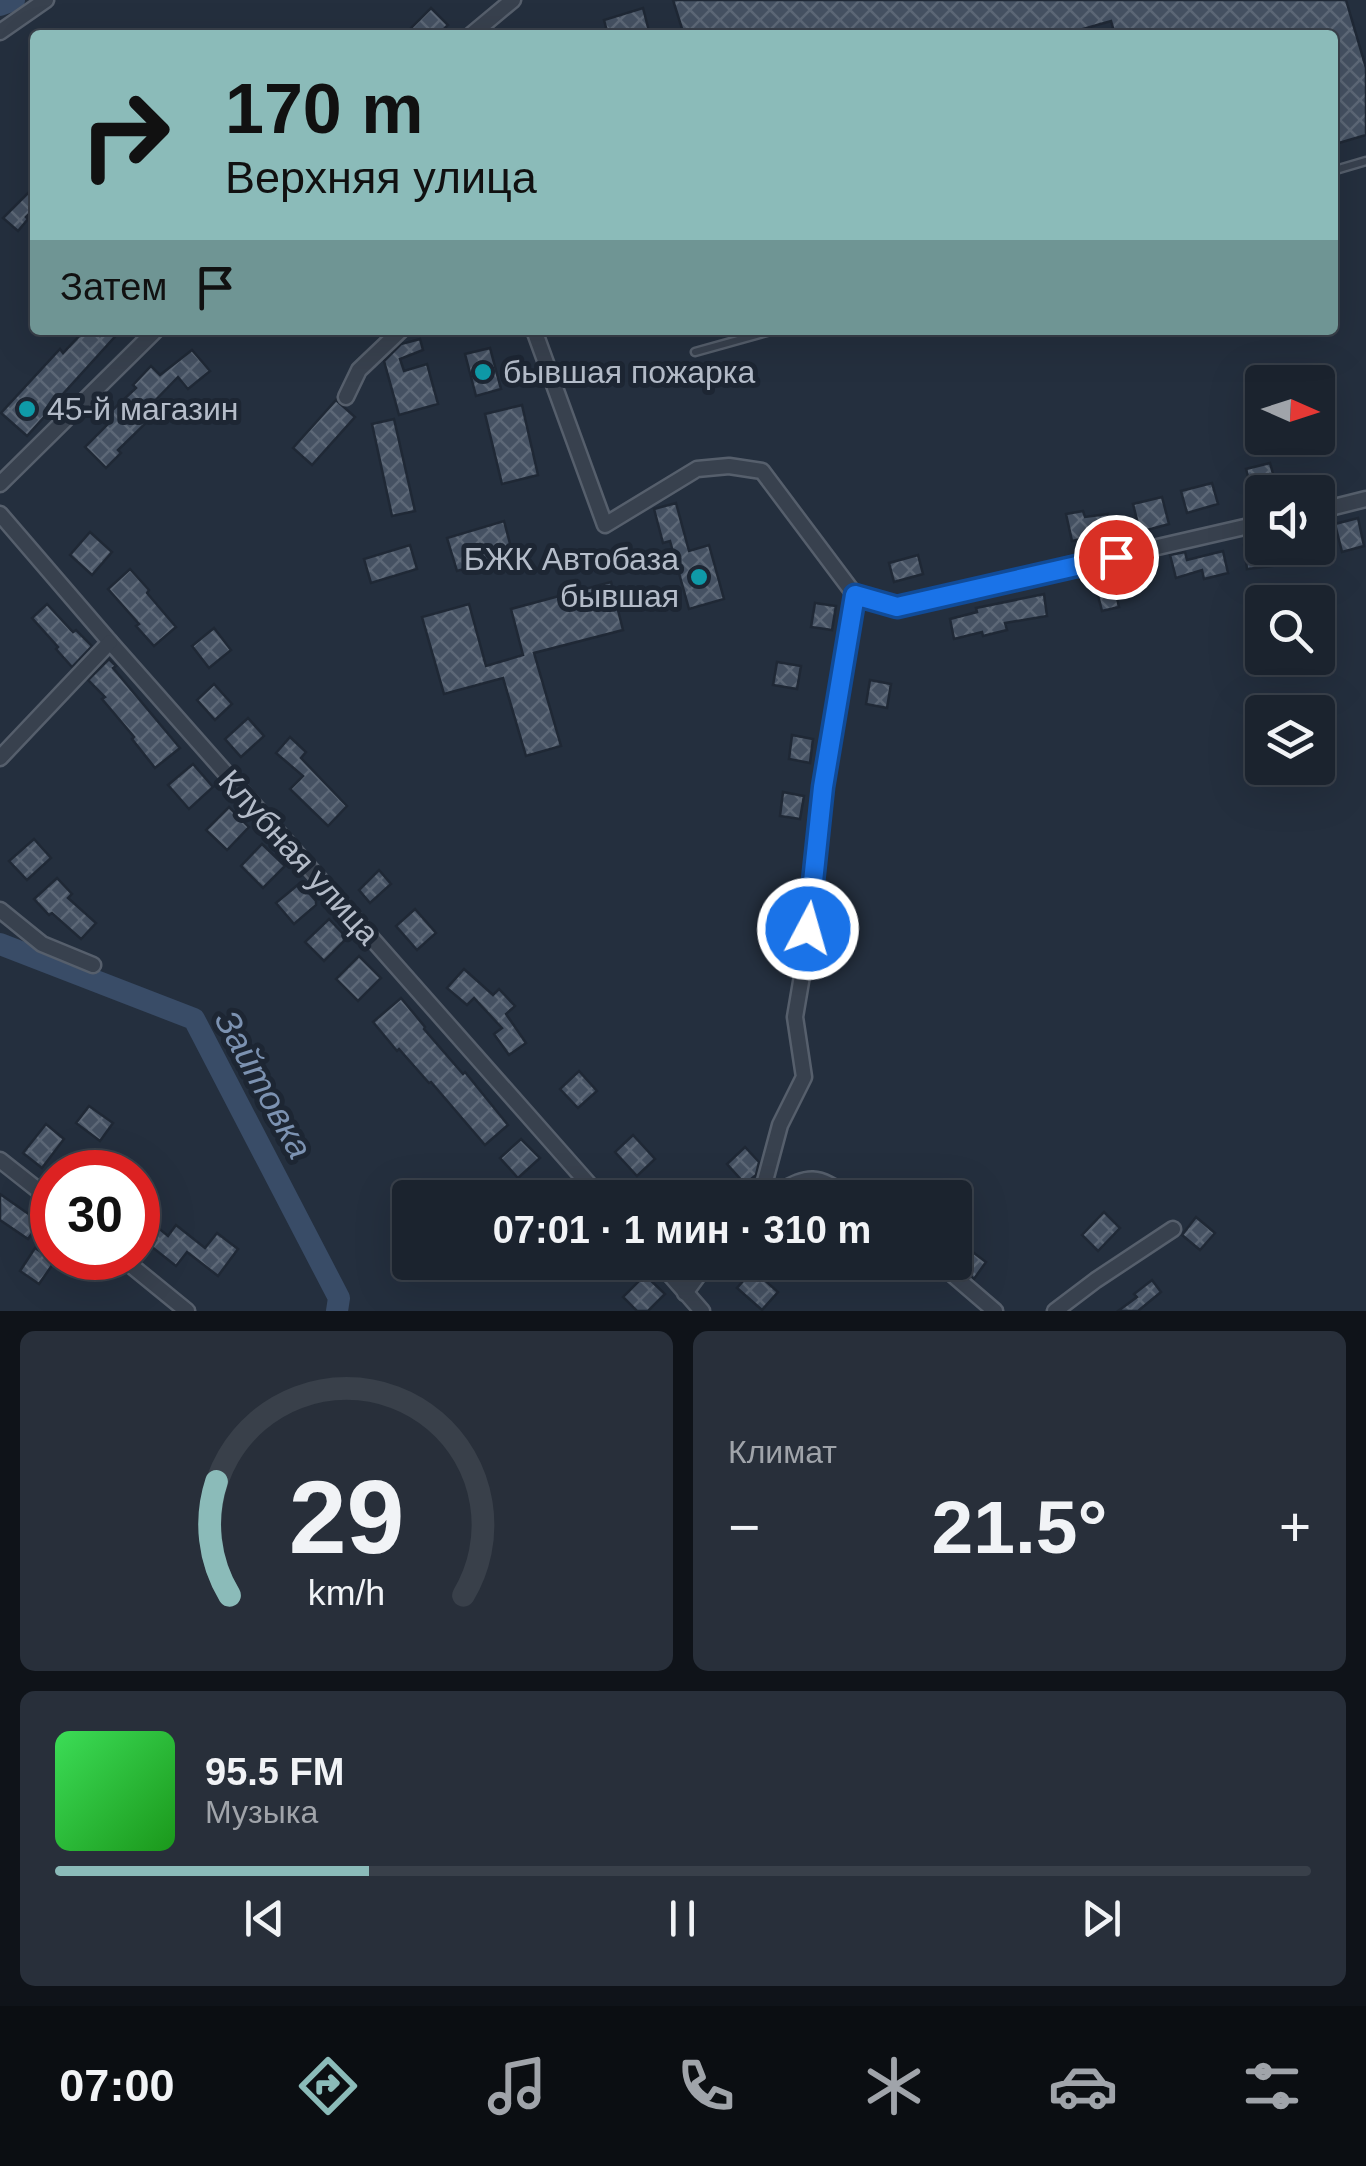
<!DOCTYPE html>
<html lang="ru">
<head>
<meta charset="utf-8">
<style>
  :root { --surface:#1b232e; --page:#282f3a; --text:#f1f3f6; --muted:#a0a4aa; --line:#39404a; --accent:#8bbbb9 }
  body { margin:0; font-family:Helvetica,sans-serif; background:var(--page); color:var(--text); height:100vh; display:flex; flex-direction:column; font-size:38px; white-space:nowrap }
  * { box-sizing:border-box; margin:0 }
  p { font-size:32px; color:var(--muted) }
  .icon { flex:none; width:55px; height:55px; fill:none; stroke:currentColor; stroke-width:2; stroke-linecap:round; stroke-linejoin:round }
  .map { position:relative; height:1311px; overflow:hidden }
  .side { display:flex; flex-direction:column; gap:20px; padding:20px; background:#0f1319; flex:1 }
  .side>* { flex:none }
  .guide { position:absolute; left:30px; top:30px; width:1308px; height:305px; border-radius:10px; box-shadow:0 10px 40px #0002,0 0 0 2px var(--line); background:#8bbbb9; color:#111; overflow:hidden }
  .needle { width:65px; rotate:93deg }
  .buttons { position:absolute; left:1245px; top:365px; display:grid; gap:20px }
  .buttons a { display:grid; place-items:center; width:90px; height:90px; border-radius:10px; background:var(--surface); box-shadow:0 10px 40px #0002,0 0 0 2px var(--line); font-size:50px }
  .speed { position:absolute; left:30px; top:1150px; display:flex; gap:20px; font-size:50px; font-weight:700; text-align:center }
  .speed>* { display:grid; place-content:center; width:130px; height:130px; border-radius:50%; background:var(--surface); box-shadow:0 10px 40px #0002,0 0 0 2px var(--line); line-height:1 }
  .speed .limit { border:15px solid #d22; background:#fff; color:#111 }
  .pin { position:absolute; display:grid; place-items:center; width:85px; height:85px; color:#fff; margin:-42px; border:5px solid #fff; border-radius:50%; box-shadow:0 2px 10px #0007 }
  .me { position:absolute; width:110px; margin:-55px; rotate:6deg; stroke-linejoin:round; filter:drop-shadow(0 0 8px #0008) }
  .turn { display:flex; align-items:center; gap:35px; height:210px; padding:0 30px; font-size:45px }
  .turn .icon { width:130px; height:130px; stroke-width:2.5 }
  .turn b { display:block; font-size:70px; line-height:85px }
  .then { display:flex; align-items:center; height:95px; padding:0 30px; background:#0003; gap:20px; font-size:38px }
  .big { font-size:75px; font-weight:700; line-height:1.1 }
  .side .tile { flex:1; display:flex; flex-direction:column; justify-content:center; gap:15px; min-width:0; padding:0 35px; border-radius:15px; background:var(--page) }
  .side .dial { align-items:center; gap:0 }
  .dial svg { height:260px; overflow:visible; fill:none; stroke:var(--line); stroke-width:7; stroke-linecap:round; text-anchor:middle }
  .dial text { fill:var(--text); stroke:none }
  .song { display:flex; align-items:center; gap:30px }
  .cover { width:120px; height:120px; border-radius:15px; background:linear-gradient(135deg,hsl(130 70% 55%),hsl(120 70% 35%)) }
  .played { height:10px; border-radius:5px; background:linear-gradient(90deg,var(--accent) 25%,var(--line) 25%) }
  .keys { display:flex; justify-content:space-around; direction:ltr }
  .heat { display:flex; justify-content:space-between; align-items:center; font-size:55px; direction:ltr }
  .side .tiles { flex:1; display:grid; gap:20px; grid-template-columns:1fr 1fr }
  .tile:last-child { grid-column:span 2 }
  .trip { position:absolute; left:392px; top:1180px; width:580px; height:100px; border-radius:10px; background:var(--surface); box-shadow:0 10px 40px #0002,0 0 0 2px var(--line); font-weight:700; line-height:100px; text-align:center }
  .dock { display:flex; height:160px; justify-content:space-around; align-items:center; background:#0b0e12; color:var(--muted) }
  .dock .icon { width:70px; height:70px }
  .dock .selected { color:var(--accent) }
  .dock b { font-size:45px; color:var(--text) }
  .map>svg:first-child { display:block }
</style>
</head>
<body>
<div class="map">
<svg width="1366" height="1311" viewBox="0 0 1366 1311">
  <defs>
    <pattern id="building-cross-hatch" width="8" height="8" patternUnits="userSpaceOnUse" patternTransform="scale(2.5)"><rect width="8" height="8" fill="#455162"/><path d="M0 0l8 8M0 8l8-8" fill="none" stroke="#5d6877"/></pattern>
  </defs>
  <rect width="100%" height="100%" fill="#242f3e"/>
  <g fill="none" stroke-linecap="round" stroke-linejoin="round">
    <g stroke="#394c67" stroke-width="22">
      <polyline points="0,5 14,0"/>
      <polyline points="0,944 194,1019 339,1298 337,1311"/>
    </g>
  </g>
  <g fill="url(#building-cross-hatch)" stroke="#1f2835" stroke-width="2.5">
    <polygon points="673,0 1346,0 1366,68 1366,135 1332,145 1332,35 1115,35 1111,21 1062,35 684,35"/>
    <polygon points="431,8 448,25 438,35 404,35"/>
    <polygon points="643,8 650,35 608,35 604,20"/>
    <polygon points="29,192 35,198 35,208 26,217 28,219 18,231 3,218"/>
    <polygon points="85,330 121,330 53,405 54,406 27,436 1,413 60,349 63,353"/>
    <polygon points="420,339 423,350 400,359 404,371 427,364 438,404 399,415 384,361 401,344"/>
    <polygon points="490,348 501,389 476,396 465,354"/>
    <polygon points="192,350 210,371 188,389 178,377 144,412 150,419 118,450 121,453 106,468 85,447 110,422 105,417 136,388 133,385 151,366 160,375"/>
    <polygon points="336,400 355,417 312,465 293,448"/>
    <polygon points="522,405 538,475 502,484 485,414"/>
    <polygon points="394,419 415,511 392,516 372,424"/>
    <polygon points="1270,463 1278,492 1262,492 1262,497 1254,499 1246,469"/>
    <polygon points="1212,483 1218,504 1187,513 1181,491"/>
    <polygon points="1162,497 1169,524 1140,532 1133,504"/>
    <polygon points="676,503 689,551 709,545 724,599 689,609 670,541 663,543 654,509"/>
    <polygon points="1083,511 1085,517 1108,514 1111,538 1095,540 1095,536 1072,541 1066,514"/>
    <polygon points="1358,518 1364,546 1342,552 1335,524"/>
    <polygon points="504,521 513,555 457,571 447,538"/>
    <polygon points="90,532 112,552 92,575 70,555"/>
    <polygon points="1262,542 1262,548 1269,548 1272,566 1247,569 1244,545"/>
    <polygon points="410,545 417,569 371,583 364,559"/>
    <polygon points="1223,551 1228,573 1204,579 1202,570 1176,578 1170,555 1185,552 1187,560"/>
    <polygon points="918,555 923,574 894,582 889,563"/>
    <polygon points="130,569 149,590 147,593 176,627 154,646 136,626 139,624 108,589"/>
    <polygon points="1113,580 1119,607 1102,611 1095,584"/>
    <polygon points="611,582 623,630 534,653 561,746 526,756 503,678 444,694 422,617 469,604 486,666 523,655 511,609"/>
    <polygon points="1044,594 1047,616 1005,623 1007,630 983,636 982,632 954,639 950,619 977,612 976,608"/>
    <polygon points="815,603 836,606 832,630 811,627"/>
    <polygon points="47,604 73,632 76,630 92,646 72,667 56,649 58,647 32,618"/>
    <polygon points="214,628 231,650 209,668 192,646"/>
    <polygon points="109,659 116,666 113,668 180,748 155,768 132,739 134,737 102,699 105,697 88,680"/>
    <polygon points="777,662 801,666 797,689 773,685"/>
    <polygon points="870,680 891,684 887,708 866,704"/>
    <polygon points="214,684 232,704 215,720 197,700"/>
    <polygon points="248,718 264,736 241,757 225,739"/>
    <polygon points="792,735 813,739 810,763 789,759"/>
    <polygon points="290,737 306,752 301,758 347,806 328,826 290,789 303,776 276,753"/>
    <polygon points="193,764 213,787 189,809 168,785"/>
    <polygon points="783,792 804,796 800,819 780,816"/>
    <polygon points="229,807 249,827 227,850 206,830"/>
    <polygon points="34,839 51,858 27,880 9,861"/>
    <polygon points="262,844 285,866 263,888 241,866"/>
    <polygon points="379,870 391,884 370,903 359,890"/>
    <polygon points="57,878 72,894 68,898 96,923 81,939 52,913 49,915 34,899"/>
    <polygon points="300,883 316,901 316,905 294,924 276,903"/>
    <polygon points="415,909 436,933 417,950 396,926"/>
    <polygon points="329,919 347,938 324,961 305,942"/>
    <polygon points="359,956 381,978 358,1001 336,979"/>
    <polygon points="464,969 493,995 499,989 515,1006 506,1014 526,1043 509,1055 494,1034 502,1028 474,998 467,1005 447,988"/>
    <polygon points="401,998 425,1027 424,1029 463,1074 465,1072 508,1125 485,1145 431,1082 429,1083 399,1049 397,1051 373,1022"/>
    <polygon points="579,1071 597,1091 578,1108 560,1089"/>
    <polygon points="89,1106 113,1123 100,1141 76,1123"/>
    <polygon points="46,1124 64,1139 42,1168 23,1153"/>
    <polygon points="633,1135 655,1159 637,1176 615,1152"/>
    <polygon points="521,1139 540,1158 518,1178 500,1158"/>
    <polygon points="745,1147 759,1162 756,1175 745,1184 727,1164"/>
    <polygon points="0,1194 40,1222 28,1239 0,1220"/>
    <polygon points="138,1211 168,1236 176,1225 205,1248 217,1233 238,1249 218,1276 187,1252 176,1266 138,1236"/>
    <polygon points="1104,1212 1120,1228 1098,1251 1082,1235"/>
    <polygon points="1196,1217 1215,1233 1200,1250 1182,1235"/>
    <polygon points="966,1247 986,1262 974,1279 955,1262"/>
    <polygon points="35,1248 55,1261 39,1284 20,1271"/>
    <polygon points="753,1270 778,1292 762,1310 737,1288"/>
    <polygon points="645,1275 665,1294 648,1311 637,1311 623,1297"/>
    <polygon points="1152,1280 1161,1292 1138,1311 1118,1311 1137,1297 1134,1294"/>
  </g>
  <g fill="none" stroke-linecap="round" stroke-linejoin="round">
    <g stroke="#565f6c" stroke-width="11">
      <g id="lane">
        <polyline points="1332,171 1366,161"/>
        <polyline points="695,352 774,330"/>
      </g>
    </g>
    <g stroke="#565f6c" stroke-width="19">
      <g id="street">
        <polyline points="0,32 46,0"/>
        <polyline points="471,35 513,0"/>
        <polyline points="534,330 605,525 697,469 729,466 762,471 855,595 897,607 1262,523"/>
        <polyline points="346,397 359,370 401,330"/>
        <polyline points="0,484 156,330"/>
        <polyline points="1318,511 1366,499"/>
        <polyline points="0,514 110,642 601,1198"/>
        <polyline points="0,758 110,642"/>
        <polyline points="0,910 42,944 93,965"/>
        <polyline points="0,1160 52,1201"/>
        <polyline points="755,1198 765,1181 780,1125 804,1077 795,1017 804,964 823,787 855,595"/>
        <path d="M766 1198C807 1178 811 1169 850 1198"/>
        <polyline points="122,1258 187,1311"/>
        <polyline points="659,1262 702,1311"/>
        <polyline points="938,1262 995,1311"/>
        <polyline points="685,1293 708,1262"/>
        <polyline points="1055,1311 1096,1280 1173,1229"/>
      </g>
    </g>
    <use href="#lane" stroke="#38414e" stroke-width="6"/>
    <use href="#street" stroke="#38414e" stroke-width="14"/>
  </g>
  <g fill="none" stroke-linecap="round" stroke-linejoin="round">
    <g stroke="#114b97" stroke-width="25">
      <polyline id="route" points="808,929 823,787 855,595 897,607 1116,557"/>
    </g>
    <use href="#route" stroke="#1a73e8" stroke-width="18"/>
  </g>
  <g fill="#0f9aa8" stroke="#1d2633" stroke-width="4">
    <circle cx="483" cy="372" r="10"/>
    <circle cx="27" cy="409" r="10"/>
    <circle cx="699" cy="577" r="10"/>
  </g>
  <g text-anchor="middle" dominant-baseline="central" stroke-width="10" stroke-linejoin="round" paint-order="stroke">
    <g font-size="32" fill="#b4bcc9" stroke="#1d2633" text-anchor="start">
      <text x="503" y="372">бывшая пожарка</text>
      <text x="47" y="409">45-й магазин</text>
      <text x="679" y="559" text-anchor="end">БЖК Автобаза<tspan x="679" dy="37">бывшая</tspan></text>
    </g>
    <g font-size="32" fill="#b4bcc9" stroke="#1d2633">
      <text transform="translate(299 857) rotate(48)">Клубная улица</text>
    </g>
    <g font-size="35" font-style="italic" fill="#7c92b1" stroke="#1d2633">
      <text transform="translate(264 1084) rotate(61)">Зайтовка</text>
    </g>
  </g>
</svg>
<div class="buttons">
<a><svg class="needle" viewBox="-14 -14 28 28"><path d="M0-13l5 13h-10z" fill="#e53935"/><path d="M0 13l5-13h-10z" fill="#a0a4aa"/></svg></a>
<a><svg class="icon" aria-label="sound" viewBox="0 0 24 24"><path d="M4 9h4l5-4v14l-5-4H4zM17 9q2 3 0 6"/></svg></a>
<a><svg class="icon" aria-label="search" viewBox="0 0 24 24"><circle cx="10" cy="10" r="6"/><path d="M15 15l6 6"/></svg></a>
<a><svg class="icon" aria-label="layers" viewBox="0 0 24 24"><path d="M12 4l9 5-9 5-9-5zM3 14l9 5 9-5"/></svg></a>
</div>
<div class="speed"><div class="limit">30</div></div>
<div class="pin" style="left:1116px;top:557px;background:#d93025"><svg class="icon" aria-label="arrive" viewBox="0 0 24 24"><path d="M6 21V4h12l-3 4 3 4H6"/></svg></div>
<svg class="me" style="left:808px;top:929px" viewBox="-20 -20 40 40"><circle r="17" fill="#1a73e8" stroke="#fff" stroke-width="3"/><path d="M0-11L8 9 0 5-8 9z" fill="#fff"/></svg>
<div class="trip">07:01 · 1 мин · 310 m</div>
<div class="guide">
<div class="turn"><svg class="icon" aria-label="right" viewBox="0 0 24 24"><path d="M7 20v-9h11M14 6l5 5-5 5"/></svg><div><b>170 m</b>Верхняя улица</div></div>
<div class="then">Затем<svg class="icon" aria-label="arrive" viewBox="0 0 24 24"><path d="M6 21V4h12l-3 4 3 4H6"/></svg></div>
</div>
</div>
<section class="side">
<div class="tiles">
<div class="tile dial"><svg viewBox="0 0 100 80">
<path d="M14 69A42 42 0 1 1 86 69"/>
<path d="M14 69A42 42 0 0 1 10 34" stroke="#8bbbb9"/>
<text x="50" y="56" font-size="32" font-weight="700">29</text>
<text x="50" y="72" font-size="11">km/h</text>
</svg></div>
<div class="tile"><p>Климат</p>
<div class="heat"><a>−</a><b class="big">21.5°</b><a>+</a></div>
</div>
<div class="tile">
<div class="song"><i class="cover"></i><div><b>95.5 FM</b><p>Музыка</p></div></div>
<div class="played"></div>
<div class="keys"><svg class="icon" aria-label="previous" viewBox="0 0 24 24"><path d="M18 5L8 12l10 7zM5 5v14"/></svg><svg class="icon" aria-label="pause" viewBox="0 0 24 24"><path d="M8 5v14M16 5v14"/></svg><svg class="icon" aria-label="next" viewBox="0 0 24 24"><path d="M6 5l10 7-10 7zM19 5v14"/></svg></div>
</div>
</div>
</section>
<nav class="dock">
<b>07:00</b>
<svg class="icon selected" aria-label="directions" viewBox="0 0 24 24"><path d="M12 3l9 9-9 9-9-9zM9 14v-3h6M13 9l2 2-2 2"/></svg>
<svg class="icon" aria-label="music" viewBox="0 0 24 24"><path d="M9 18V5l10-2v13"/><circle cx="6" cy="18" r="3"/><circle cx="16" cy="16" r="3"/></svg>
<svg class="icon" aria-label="phone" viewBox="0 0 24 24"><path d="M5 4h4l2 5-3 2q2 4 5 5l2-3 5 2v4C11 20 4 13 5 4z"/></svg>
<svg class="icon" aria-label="climate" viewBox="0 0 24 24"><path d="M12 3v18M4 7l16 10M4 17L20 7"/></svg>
<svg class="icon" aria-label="car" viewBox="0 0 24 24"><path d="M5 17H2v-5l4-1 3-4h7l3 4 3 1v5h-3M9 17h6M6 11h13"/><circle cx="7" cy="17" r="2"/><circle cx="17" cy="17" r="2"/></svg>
<svg class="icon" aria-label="filters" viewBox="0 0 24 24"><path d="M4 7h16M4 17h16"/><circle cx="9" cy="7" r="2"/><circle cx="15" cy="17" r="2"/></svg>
</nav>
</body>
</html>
